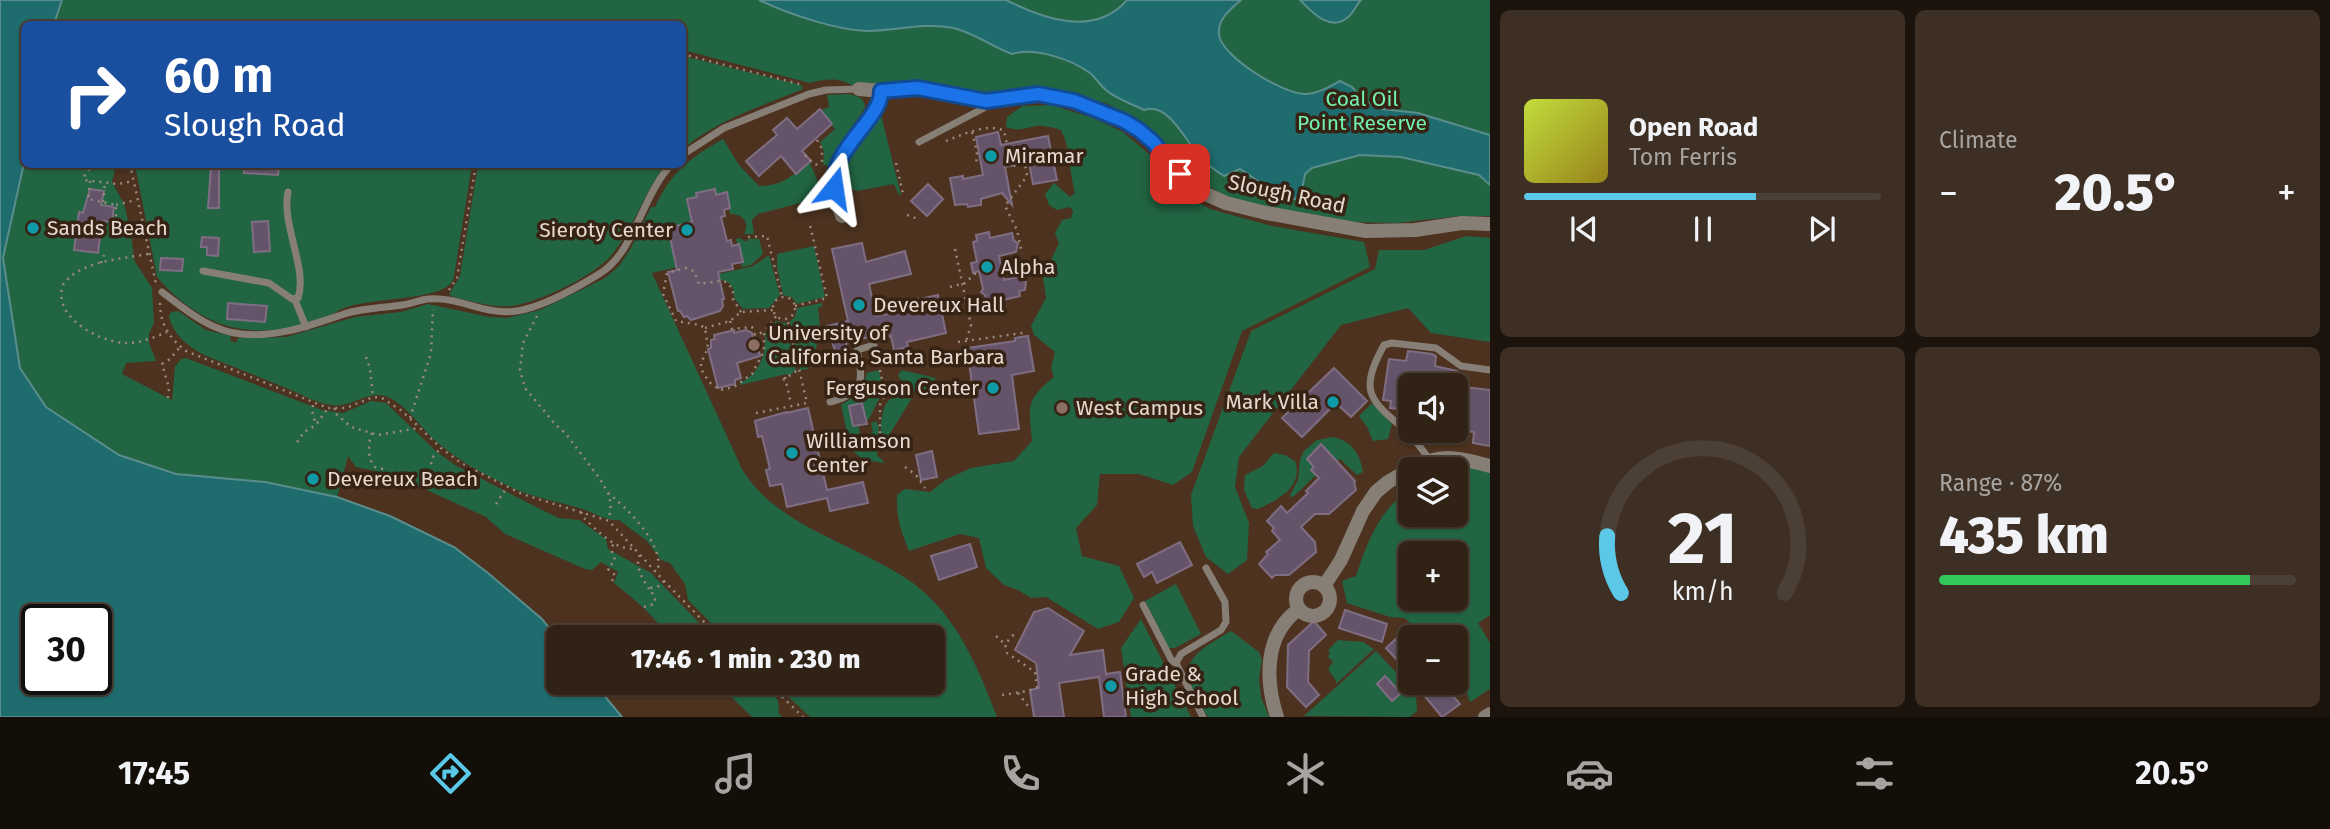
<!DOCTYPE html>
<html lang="en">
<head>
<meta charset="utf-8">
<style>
  :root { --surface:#312216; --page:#3d2f23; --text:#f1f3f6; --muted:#a8a4a1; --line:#4c3f35; --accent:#5ac8e6 }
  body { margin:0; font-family:"Fira Sans",sans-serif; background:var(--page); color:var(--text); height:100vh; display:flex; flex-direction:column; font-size:26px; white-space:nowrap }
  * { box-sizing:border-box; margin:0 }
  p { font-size:23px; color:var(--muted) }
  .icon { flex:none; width:38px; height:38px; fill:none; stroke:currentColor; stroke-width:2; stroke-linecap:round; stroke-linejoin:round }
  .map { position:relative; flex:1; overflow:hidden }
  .panel { display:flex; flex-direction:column; gap:10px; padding:10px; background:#1b130c; width:840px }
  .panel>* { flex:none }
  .top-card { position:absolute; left:21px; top:21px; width:665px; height:147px; border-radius:10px; box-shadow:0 2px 5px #0004,0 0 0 2px var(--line); background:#1a4fa0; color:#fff; overflow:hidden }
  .buttons { position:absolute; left:1398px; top:373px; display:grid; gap:14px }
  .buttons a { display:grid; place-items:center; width:70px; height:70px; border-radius:10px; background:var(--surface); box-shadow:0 2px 5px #0004,0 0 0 2px var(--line); font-size:35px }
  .speed { position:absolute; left:21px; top:604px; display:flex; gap:14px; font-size:35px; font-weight:700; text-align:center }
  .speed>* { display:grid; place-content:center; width:91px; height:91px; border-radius:50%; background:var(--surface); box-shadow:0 2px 5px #0004,0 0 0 2px var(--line); line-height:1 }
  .speed .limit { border:4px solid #111; border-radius:10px; background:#fff; color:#111 }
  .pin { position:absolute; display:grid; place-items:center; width:60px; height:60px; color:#fff; margin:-30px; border-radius:14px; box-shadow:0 4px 10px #0006 }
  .me { position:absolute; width:77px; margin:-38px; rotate:15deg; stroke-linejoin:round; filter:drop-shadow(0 0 5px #0008) }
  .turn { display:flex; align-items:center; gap:24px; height:147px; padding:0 28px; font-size:32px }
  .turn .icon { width:91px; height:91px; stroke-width:2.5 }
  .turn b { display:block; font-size:49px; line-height:60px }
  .big { font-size:52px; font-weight:800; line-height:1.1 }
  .panel .widget { flex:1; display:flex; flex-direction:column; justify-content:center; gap:10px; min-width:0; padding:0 24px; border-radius:10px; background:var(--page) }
  .panel .dial { align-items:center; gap:0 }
  .dial svg { height:182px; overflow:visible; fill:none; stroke:var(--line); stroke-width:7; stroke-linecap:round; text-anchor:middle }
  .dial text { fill:var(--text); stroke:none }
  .song { display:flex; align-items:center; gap:21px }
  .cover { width:84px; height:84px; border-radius:10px; background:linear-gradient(135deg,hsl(70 70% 55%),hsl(50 70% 35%)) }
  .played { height:7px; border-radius:4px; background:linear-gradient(90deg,var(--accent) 65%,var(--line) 65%) }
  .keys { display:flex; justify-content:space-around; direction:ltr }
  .heat { display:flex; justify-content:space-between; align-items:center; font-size:38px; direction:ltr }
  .charge { height:10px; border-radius:5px; background:linear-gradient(90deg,#34c759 87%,var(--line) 0) }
  .panel .tiles { flex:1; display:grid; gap:10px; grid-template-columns:repeat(2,1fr) }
  .trip { position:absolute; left:546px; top:625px; width:399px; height:70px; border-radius:10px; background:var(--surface); box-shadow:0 2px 5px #0004,0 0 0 2px var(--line); font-weight:800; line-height:70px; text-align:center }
  .dock { display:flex; height:112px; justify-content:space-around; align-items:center; background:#140e09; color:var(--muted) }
  .dock .icon { width:49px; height:49px }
  .dock .selected { color:var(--accent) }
  .dock b { font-size:32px; color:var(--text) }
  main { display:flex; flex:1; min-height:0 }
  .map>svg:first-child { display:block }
</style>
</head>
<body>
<main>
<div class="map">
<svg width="1490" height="717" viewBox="0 0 1490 717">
  <rect width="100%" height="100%" fill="#412d1e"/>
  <path fill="#4c321f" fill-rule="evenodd" d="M1490 0V717H622L594 683 933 682V637H558V639L542 619 488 573 454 547 390 516 119 455 24 164H682V24ZM1410 385H1456V430H1410ZM1410 469H1456V514H1410ZM1410 553H1456V598H1410ZM1410 637H1456V682H1410Z"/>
  <g fill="#226543" fill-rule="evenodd">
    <path d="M0 0H1490V216H1459L1398 223 1348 222 1272 209 1227 197 1195 178 1161 138 1110 105 1102 102 1095 103 1076 93 1075 95C1049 89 995 87 971 96 939 73 893 84 856 88 842 77 827 78 810 83L683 50 682 24H24V164L116 165 112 182 124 204 131 233 134 260 152 288 154 323 149 334V343L156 361 126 363 122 374 172 400 175 367 181 359 186 358 322 410 343 413 371 401 386 403 437 452 455 465 538 508 559 518 579 520 606 539 608 549 651 573 713 637H668C654 615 634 599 614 583L618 572 601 562 592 570 585 569 505 534 486 517 394 475 356 467 348 456 337 497 390 516 454 547 488 573 542 619 558 639V682L594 683 622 717H0ZM37 620H96V679H37Z"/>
    <path d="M683 56 801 85 803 89C762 106 717 120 683 149Z"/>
    <path d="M848 94C857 96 865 97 865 108L842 141 830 166 823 165 824 152 820 142 835 129 819 111 829 107 827 95Z"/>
    <path d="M1051 105 1093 118 1123 132 1155 159 1160 185 1168 186 1210 209 1272 226 1364 242 1370 267 1242 331 1192 472 1173 485 1139 474H1100L1097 505 1076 528 1082 556 1119 566 1134 598 1119 622 1098 629 1046 597 1031 598 1018 590 1004 585 986 568 979 538 960 534 909 551C901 532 896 516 897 495L905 489 930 492 947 479 971 468 1014 461 1032 441C1029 407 1025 400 1054 377L1051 368 1055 352 1034 335 1031 326 1046 298 1043 277 1059 243 1055 233 1062 220 1071 218 1073 211 1070 207 1057 210 1049 205 1045 194 1054 183 1070 197 1075 193C1069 173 1071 149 1061 130 1053 128 1045 125 1036 126 1024 128 1019 132 1006 127L1007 117 1022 106Z"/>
    <path d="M881 115 901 195H899L894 184 857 191 843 185C842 160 864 131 881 115Z"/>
    <path d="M723 139 739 165 759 186C782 186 793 176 809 161L822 191 812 200 758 214 752 220 754 234H744C750 222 743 214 730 214L726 194 715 196V275L753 266 769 255 780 295 769 308 743 309 734 298C735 275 715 280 700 282L686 265 652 273 742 469C776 527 860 545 913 583 957 616 978 667 997 717H810L774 683 933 682V637H725L688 600 685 584 670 563 661 560 647 541 619 520C607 522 591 511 579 508 560 502 541 499 522 492 494 480 462 463 439 444 422 430 408 406 388 397 367 389 352 409 331 405 316 403 301 394 286 388 258 376 230 366 202 354 186 345 174 335 169 317L171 312 178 311 206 330 231 336 230 340 236 343 238 338 286 337 355 317 401 312 428 304 489 317 507 318 540 310 605 278 619 266 631 248 651 207H655C672 171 690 158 723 139Z"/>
    <path d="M135 165H472L454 276C453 279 452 283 449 285 434 299 372 299 350 306 341 308 334 314 326 317 299 329 265 334 236 328 207 323 176 300 157 277Z"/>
    <path d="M478 165V164L665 165C645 192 634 226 614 252 599 274 538 303 511 306 492 308 472 301 453 297L449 294 460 276Z"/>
    <polygon points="1466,236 1490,238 1490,342 1431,333 1408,308 1341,325 1239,457 1235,487 1249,523 1247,560 1228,574 1206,557 1193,526 1191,495 1251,331 1375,269 1379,250 1424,250"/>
    <polygon points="739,238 747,242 748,239 759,239 763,254 751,265 742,267 736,239"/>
    <polygon points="814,246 825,297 797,304 791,297 783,295 777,268 777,254"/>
    <path d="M822 303V306L818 308C822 331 818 348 808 369L800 370 790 321 795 317 797 308Z"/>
    <path d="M776 321 786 323 796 370 789 376 787 374 740 385V383C759 374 767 354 765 333Z"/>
    <polygon points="879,370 883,391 869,419 858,423 860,433 848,437 841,405 861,392 867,373"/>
    <polygon points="902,370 936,378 926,392 919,392 904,387 898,375"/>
    <path d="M906 394 912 398 881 448C881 435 879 410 889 400 894 396 900 396 906 394Z"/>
    <polygon points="1372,403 1392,424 1388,439 1373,441 1367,427 1359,416"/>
    <path d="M876 421 879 427 877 455 885 463C869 461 854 460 851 443L873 432 871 423Z"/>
    <path d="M1333 437C1352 441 1360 454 1363 472L1357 475 1340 459C1334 464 1326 466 1320 471 1309 481 1302 490 1291 498L1290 495 1298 480 1300 460 1304 451 1317 440Z"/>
    <path d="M1274 453 1285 455 1295 461C1304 487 1277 500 1258 509L1252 508 1244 490 1245 475 1263 466Z"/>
    <path d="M1451 462 1490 473V615L1478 623 1490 643V689L1470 702 1465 686 1456 674V637H1423L1405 618 1390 617 1347 603 1342 581 1356 576C1367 543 1379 509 1410 490V514H1456V469L1428 468ZM1410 553H1456V598H1410Z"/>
    <polygon points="1176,584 1201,634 1175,648 1169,648 1145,601"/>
    <polygon points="1141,619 1191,717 1131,717 1121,648"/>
    <path d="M1231 631 1259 652 1262 660 1259 678 1261 697 1269 717H1208C1177 667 1182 659 1231 631Z"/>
    <polygon points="1338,640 1363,642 1374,649 1336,684 1336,681 1328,669 1333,662 1328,657 1330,653 1328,650"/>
    <polygon points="1376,651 1412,689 1416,697 1417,711 1410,717 1304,716"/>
    <polygon points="717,683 760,683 778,700 779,714 782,717 752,717"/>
  </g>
  <g fill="#1f6c6f" stroke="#5b8d8c" stroke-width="2" fill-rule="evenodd">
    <path d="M0 0H62L54 24H24V163L3 258 20 368 46 407 119 455 176 474 265 482 337 497 390 516 454 547 488 573 542 619 558 639V682L594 683 622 717H0ZM37 620H96V679H37Z"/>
    <path d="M759 0H1006C1042 18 1094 38 1127 0H1241C1231 9 1217 19 1219 35 1222 57 1283 94 1305 94 1317 94 1329 87 1340 81L1352 87 1364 101 1382 109 1418 113 1490 135V185L1479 175 1401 157 1360 155 1312 168 1305 174 1301 195 1295 199 1282 197 1240 169 1224 176C1216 171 1208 165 1201 158 1187 144 1169 101 1144 110 1132 104 1114 98 1105 89 1099 84 1096 78 1090 73 1071 59 1034 47 1012 54 992 47 973 32 953 28 924 22 895 31 867 31 836 30 788 14 759 0Z"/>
    <path d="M1300 0H1361C1356 5 1353 14 1347 18 1329 32 1311 11 1300 0Z"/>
  </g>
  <g fill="#655469" stroke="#7f6e83" stroke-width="2">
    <polygon points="820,109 832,124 802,151 811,161 796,174 781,156 759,176 746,161 777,135 773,130 787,118 797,129"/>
    <polygon points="998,132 1001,145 1048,136 1057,180 1033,184 1029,162 1005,167 1012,205 1002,193 981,199 981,205 968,207 967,204 955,205 950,178 963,176 963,179 983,175 976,137"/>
    <polygon points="244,164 279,164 278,175 244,173"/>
    <polygon points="211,167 219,167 219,208 208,208"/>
    <polygon points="928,184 943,199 927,216 911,201"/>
    <polygon points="90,189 104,191 101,205 114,207 112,222 102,221 98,253 74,250 79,212 83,213"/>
    <polygon points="715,189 716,195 727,192 730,208 724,210 725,216 721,217 727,241 731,240 732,246 739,244 743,262 732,264 733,269 718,272 724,299 722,299 723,306 720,311 691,320 687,316 684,317 680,311 678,311 668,272 677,270 668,228 692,222 687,199 697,197 696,193"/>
    <polygon points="268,221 270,251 254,252 252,222"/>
    <polygon points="989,232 990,238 1012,233 1014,241 1018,243 1016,252 999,256 1004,280 1021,276 1022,280 1026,282 1025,290 1019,291 1020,296 987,304 985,295 981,292 983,289 979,271 973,273 971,263 977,262 973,242 977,241 976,235"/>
    <polygon points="202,237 219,238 218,256 207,255 207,247 201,247"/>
    <polygon points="862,243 866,262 905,251 911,274 869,284 876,316 917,309 915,300 938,295 946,333 907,342 908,347 894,350 891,336 869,340 869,337 846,343 848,354 837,357 827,326 848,321 832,249"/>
    <polygon points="161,258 183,259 182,271 160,270"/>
    <polygon points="228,303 267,306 265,322 227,319"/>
    <polygon points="734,330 734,333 746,330 752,333 753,340 756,339 760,356 737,363 741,378 735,380 735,384 718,388 708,349 711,348 711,340 715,339 714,335"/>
    <polygon points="1028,336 1034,371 1012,375 1019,429 979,434 967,348 1015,341 1015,338"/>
    <polygon points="1408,351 1432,354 1436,356 1435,366 1457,371 1455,385 1410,385 1410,416 1398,414 1399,409 1390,408 1391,401 1383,400 1389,359 1406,361"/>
    <polygon points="1334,368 1367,401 1351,417 1336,403 1302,437 1282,418"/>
    <polygon points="1456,386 1490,390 1490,446 1473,443 1474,432 1456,430"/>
    <polygon points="862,403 867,424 853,426 849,406"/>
    <polygon points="808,408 827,490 863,482 868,503 830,511 827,498 787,507 782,484 770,486 766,470 770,469 762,436 758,437 755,421 786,412 786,413"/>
    <polygon points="1321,444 1355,481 1354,482 1356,490 1329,514 1315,514 1301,527 1315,542 1316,552 1289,575 1275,575 1272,578 1259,564 1268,554 1266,552 1280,540 1272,531 1274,528 1267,521 1281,506 1287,513 1308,493 1306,491 1319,478 1311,470 1314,467 1307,459"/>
    <polygon points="932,451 937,477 921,480 916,455"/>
    <polygon points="1180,542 1192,565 1157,583 1152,572 1144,577 1137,564"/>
    <polygon points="970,544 977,567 939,580 931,556"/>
    <polygon points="1048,608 1084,631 1070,655 1103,650 1106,674 1120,672 1126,717 1104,717 1099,677 1059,683 1064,717 1034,717 1030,690 1039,688 1036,663 1015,650 1034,612"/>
    <polygon points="1345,610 1387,624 1382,642 1339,628"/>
    <polygon points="1314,621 1326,635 1309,651 1308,682 1319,695 1306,707 1287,687 1288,645"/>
    <polygon points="1398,637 1410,650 1410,674 1386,648"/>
    <polygon points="1385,676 1401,693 1392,701 1377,684"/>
    <polygon points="1425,682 1441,682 1460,704 1442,717 1418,688"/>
  </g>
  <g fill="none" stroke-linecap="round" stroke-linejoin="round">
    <g stroke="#99897d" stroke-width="2.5" stroke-dasharray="2 5" stroke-linecap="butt">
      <polyline points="682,54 803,85"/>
      <polyline points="972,132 977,152 976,166"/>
      <polyline points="817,140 822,149 822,166"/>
      <path d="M946 141C962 135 988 122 1004 131L1012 166 1025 164 1027 176 1005 206 1017 230 1022 254"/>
      <polyline points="805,155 813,163 822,167"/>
      <polyline points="896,163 903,194"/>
      <polyline points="94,164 85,174 84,180 118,184 133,181"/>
      <polyline points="130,164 156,284"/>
      <polyline points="90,181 88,199 116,205 116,224"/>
      <polyline points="816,200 822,194"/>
      <polyline points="103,202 105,183"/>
      <polyline points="116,205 136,200"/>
      <polyline points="907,215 918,219"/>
      <polyline points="117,231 142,224"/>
      <polyline points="748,237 767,236 782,297"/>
      <polyline points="955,249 971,325 966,342"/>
      <path d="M148 254C121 259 79 261 63 285 52 317 98 341 124 343 137 344 156 337 167 332"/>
      <polyline points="101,263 104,255"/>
      <polyline points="950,287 965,283 976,273"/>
      <polyline points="449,290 457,278 476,164"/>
      <circle cx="784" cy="308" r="11"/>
      <path d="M160 303C160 324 170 339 186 351L328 408H346L373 397 382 398 402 411 441 448 461 463 522 494 609 521 664 581 719 637"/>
      <polyline points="795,306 827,298 810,225"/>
      <polyline points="741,312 733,299 733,290 727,282 720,281 699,284 694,271 686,268 667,273 663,294 676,321 700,325 705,328 708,348 701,363 701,369 709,382 720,390 734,387 752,374 764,351 764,332 777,315"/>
      <polyline points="537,316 523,343 520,370 525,388 555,424 566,434 600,479 608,493 611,504 609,520"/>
      <polyline points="730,321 732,329 752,327 755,335 763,332"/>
      <polyline points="705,328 730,321 741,312 774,310"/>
      <polyline points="958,342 1023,333"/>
      <polyline points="366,357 370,368 373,397"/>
      <polyline points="880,370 885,395 880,405 880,450"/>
      <polyline points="785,377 791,404"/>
      <polyline points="783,380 798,370"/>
      <polyline points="168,398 169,388 162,364 170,359 180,347"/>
      <polyline points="313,405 312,411 316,425"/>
      <polyline points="335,408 334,412 351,427 378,435 419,428"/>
      <polyline points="756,413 807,403 787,318"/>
      <polyline points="410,418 431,353 433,309"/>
      <path d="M372 433C368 443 367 459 375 467L383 469 384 473"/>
      <polyline points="297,442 304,432 316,425 328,408"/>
      <polyline points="905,467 916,475 925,488"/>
      <polyline points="429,471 433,457 441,448"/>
      <path d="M608 493C626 507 667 547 657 572"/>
      <polyline points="496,504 507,487"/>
      <path d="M581 512 583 517C597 530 614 550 635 549"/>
      <path d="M640 555C634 566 643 579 649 589"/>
      <polyline points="612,581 615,575 608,569 615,560 611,549 614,543"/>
      <polyline points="644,607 654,604 655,599 650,588 659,586 664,581"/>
      <polyline points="996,636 1005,644"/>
      <polyline points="767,682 803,717"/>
      <polyline points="1018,693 1028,706"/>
      <polyline points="1002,695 1028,691 1037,687 1035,672 1007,653 1005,644 1017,631"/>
    </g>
    <g stroke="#877f75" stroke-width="7">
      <polyline points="919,142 984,108 986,102"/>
      <polyline points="682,155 724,128 809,94 826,90 859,89"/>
      <path d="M203 271 269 283 292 299 298 298C308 269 281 224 288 192"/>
      <path d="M162 292C186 310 210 331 241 334 277 338 311 325 344 314 363 308 383 308 402 305 411 304 419 300 428 299 458 296 487 316 517 311 542 307 578 287 599 274 635 253 642 194 672 164"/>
      <polyline points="295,300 306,327"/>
      <path d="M830 402C864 394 864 380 857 350L874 345"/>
      <path d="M1429 459C1424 452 1418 444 1412 437 1400 423 1377 411 1371 392 1367 377 1377 358 1384 345L1392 343 1436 348 1461 366 1490 370"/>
      <polyline points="1143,605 1172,661 1176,663"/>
      <polyline points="1203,717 1176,663 1181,654 1221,630 1226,622 1225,602 1206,568"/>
    </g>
    <g stroke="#877f75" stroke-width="14">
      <polyline points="859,89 881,91 918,88 986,101 1038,95 1074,101 1124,121 1139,129 1199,191 1226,203 1266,213 1366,231 1415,230 1462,223 1490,224"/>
      <polyline points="842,216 834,188 836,170 849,144 880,103 881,91"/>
      <path d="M1411 469C1442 452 1458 458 1490 466"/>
      <circle cx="1313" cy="599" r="17"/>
      <polyline points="1324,586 1341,560 1363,511 1376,492 1388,482 1410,469"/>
      <path d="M1277 717C1265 680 1264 634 1299 609"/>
      <polyline points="1485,717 1490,714"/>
    </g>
  </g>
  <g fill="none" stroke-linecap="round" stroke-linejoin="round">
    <g stroke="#114b97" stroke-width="18">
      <path id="route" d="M834 188C830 149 882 119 881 91L918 88 986 101 1038 94 1074 101 1124 121 1139 130 1153 142 1180 174"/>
    </g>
    <use href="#route" stroke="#1a73e8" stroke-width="12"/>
  </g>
  <g fill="#0f9aa8" stroke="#362314" stroke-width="2.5">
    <circle cx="991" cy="156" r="7"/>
    <circle cx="33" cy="228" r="7"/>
    <circle cx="687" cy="230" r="7"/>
    <circle cx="987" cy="267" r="7"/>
    <circle cx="859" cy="305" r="7"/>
    <circle cx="993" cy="388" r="7"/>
    <circle cx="1333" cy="402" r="7"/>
    <circle cx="792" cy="453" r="7"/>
    <circle cx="313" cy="479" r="7"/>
    <circle cx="1111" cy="686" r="7"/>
  </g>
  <g fill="#8d6e63" stroke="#362314" stroke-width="2.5">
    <circle cx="754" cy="345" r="7"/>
    <circle cx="1062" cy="408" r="7"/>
  </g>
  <g text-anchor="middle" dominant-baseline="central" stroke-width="7" stroke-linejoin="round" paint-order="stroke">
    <g font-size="21" fill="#71f1ad" stroke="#362314">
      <text x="1362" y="99">Coal Oil<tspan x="1362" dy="24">Point Reserve</tspan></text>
    </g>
    <g font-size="21" fill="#e6d9cf" stroke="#362314" text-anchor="start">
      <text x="1005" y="156">Miramar</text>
      <text x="47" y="228">Sands Beach</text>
      <text x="673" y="230" text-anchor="end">Sieroty Center</text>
      <text x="1001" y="267">Alpha</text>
      <text x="873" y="305">Devereux Hall</text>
      <text x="768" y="333">University of<tspan x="768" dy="24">California, Santa Barbara</tspan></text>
      <text x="979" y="388" text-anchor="end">Ferguson Center</text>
      <text x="1319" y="402" text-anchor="end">Mark Villa</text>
      <text x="1076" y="408">West Campus</text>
      <text x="806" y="441">Williamson<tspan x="806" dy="24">Center</tspan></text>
      <text x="327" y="479">Devereux Beach</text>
      <text x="1125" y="674">Grade &amp;<tspan x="1125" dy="24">High School</tspan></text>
    </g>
    <g font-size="21" fill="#e6d9cf" stroke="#362314">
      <text transform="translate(1287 194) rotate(12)">Slough Road</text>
    </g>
  </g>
</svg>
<div class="buttons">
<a><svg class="icon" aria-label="sound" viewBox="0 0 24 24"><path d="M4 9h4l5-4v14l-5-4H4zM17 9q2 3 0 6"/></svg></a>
<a><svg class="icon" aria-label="layers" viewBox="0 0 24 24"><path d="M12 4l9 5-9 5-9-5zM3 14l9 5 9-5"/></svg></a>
<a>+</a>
<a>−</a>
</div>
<div class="speed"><div class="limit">30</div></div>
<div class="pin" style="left:1180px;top:174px;background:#d93025"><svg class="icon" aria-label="arrive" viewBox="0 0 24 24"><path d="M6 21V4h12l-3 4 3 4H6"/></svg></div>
<svg class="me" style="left:834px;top:188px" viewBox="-20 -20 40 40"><path d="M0-17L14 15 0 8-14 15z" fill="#1a73e8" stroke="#fff" stroke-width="4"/></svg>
<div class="trip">17:46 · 1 min · 230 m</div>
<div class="top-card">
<div class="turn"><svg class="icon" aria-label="right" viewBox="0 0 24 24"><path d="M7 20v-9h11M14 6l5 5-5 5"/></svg><div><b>60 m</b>Slough Road</div></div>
</div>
</div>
<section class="panel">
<div class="tiles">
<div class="widget">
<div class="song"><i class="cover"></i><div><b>Open Road</b><p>Tom Ferris</p></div></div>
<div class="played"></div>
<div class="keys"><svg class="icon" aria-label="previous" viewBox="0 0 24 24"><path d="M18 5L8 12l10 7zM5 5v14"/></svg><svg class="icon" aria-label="pause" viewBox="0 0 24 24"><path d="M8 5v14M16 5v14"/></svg><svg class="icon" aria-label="next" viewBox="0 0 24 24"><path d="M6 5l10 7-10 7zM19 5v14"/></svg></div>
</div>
<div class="widget"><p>Climate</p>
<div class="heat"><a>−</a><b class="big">20.5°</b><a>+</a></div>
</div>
<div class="widget dial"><svg viewBox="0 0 100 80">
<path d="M14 69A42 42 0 1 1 86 69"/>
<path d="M14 69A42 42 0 0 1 8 44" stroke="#5ac8e6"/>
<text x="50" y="56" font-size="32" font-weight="700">21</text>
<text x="50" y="72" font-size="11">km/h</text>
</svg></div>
<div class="widget"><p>Range · 87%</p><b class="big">435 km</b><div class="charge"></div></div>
</div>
</section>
</main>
<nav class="dock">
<b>17:45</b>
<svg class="icon selected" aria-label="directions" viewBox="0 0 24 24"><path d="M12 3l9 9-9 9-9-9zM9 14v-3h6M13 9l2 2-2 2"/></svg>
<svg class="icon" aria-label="music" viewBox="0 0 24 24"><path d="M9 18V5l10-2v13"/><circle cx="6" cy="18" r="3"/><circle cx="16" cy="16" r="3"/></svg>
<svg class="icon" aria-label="phone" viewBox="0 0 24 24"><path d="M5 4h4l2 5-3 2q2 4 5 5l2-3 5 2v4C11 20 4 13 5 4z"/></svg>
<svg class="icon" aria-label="climate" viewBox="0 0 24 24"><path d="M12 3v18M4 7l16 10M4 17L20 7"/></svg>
<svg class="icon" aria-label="car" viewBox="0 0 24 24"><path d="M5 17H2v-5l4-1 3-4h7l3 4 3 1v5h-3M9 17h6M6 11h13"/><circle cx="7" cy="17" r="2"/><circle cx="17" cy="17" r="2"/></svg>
<svg class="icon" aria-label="filters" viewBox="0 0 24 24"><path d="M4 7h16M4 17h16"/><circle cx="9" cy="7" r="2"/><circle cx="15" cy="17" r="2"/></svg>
<b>20.5°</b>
</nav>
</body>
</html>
